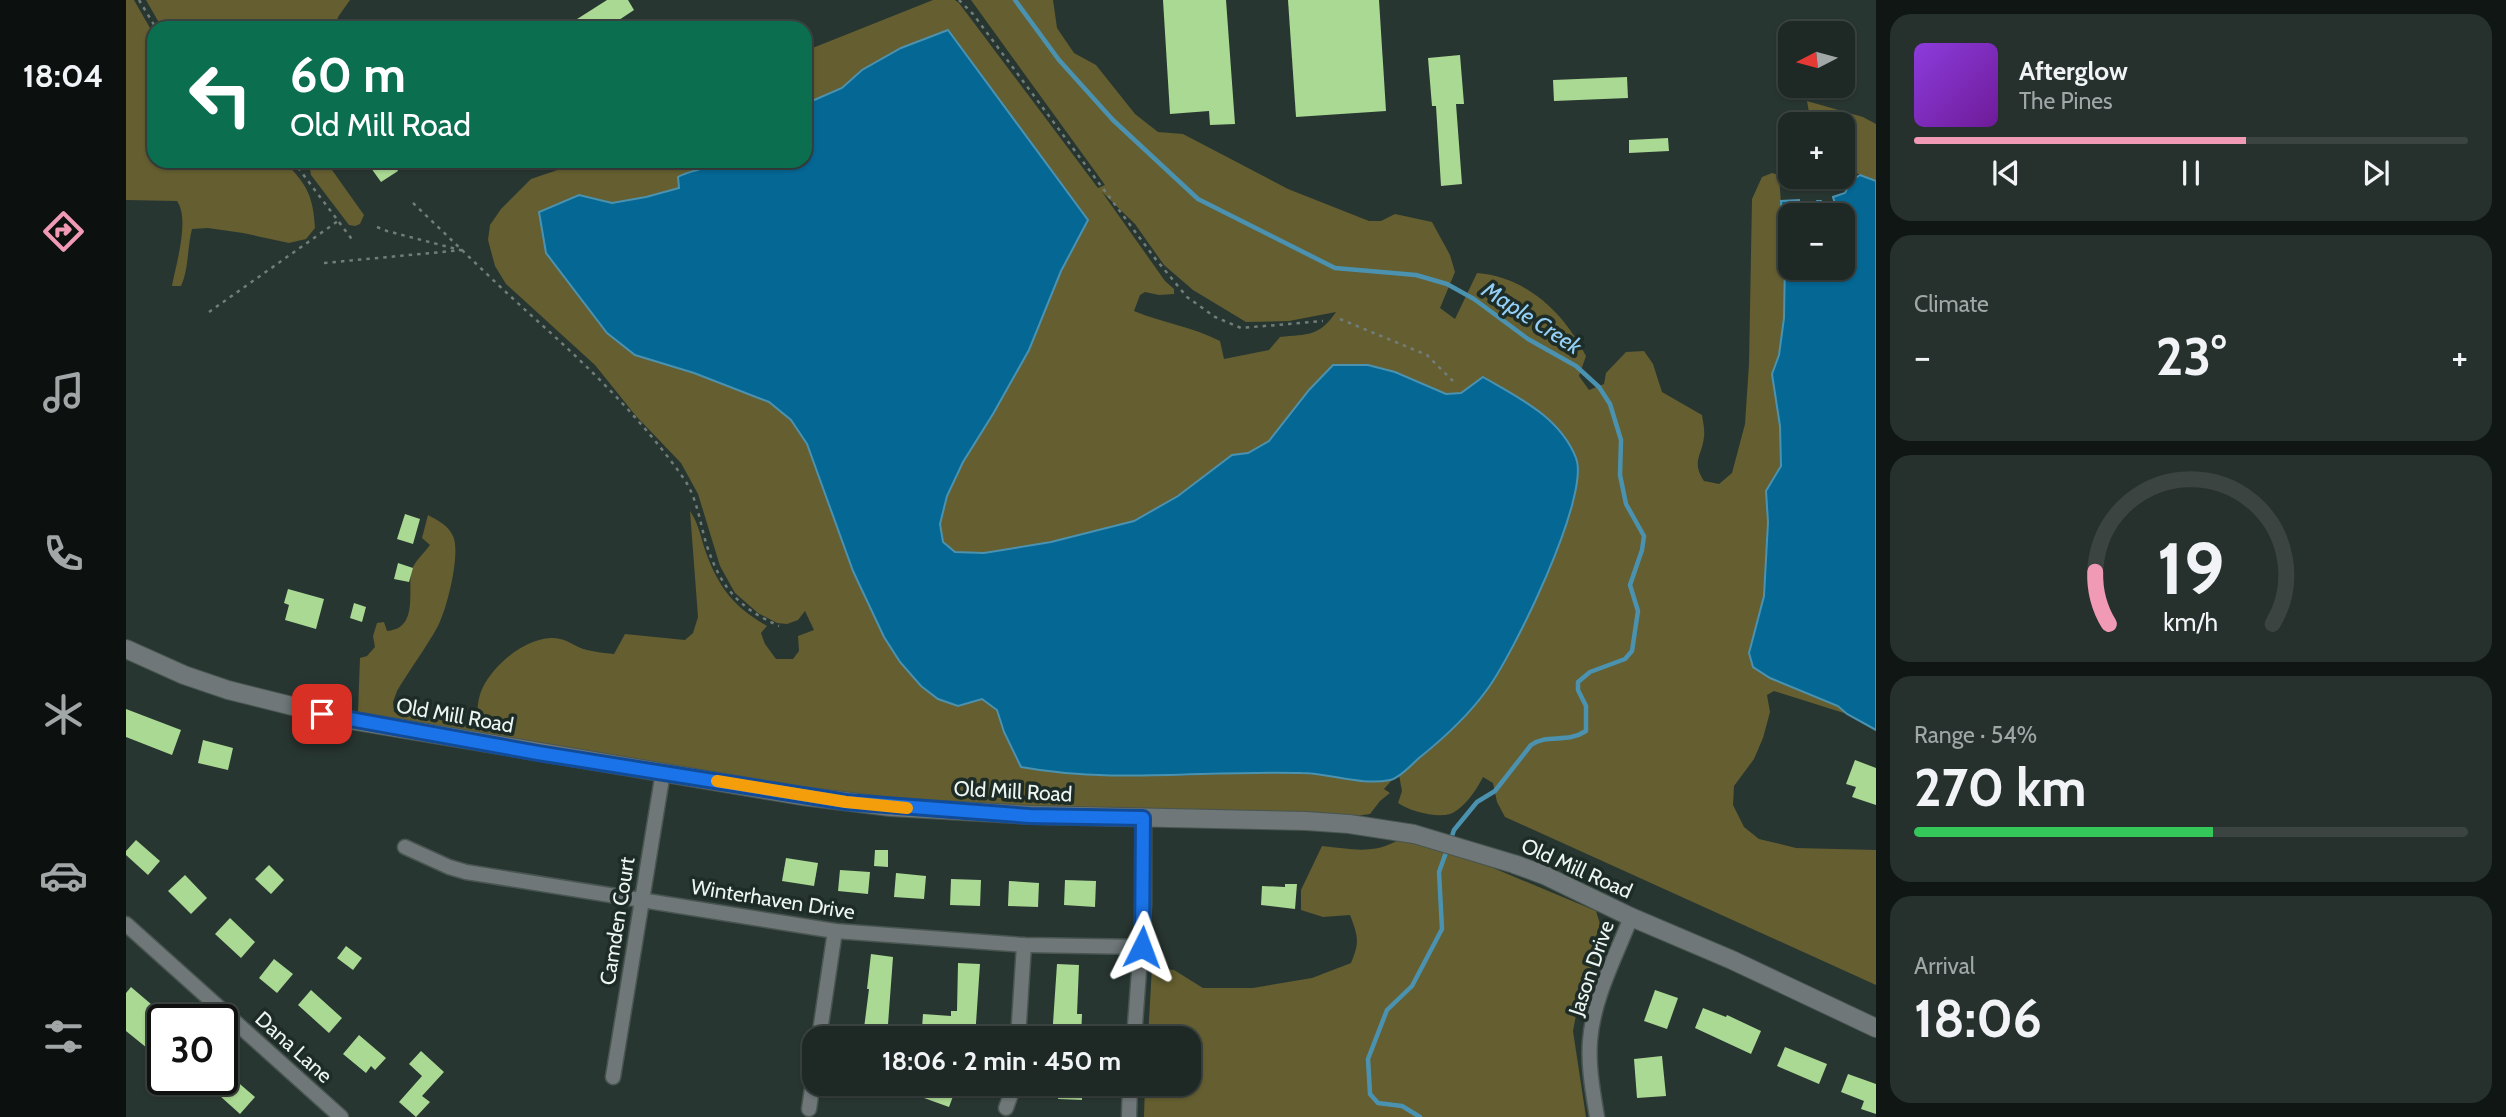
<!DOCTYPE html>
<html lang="en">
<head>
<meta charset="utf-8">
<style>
  :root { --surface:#1e2825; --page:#26302d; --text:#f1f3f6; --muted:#a1a6a7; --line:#3c4442; --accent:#f09ab6 }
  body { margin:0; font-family:Cabin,sans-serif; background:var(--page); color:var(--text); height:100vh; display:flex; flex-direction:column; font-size:26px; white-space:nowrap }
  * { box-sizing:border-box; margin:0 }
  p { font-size:23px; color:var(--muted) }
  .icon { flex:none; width:38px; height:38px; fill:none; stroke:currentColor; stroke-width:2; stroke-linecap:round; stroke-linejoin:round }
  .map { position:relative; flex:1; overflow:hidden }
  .sheet { display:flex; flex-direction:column; gap:14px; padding:14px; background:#101614; width:630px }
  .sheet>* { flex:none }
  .banner { position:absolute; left:21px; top:21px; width:665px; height:147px; border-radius:21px; box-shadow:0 2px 5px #0004,0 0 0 2px var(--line); background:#0b6e4f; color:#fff; overflow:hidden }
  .needle { width:46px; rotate:264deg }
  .fabs { position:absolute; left:1652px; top:21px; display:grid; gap:14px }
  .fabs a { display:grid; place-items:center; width:77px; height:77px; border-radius:14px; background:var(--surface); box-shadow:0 2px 5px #0004,0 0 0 2px var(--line); font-size:35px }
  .speed { position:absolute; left:21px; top:1004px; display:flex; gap:14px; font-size:35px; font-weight:700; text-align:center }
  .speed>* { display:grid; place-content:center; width:91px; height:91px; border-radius:50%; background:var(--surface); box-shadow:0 2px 5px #0004,0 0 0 2px var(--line); line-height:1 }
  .speed .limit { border:4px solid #111; border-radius:10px; background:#fff; color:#111 }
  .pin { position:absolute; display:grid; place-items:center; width:60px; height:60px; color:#fff; margin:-30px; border-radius:14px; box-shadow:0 4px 10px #0006 }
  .me { position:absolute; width:77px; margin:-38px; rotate:3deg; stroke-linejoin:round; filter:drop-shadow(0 0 5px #0008) }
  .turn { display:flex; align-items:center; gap:24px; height:147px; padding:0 28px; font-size:32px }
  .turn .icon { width:91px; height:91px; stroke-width:2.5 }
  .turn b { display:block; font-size:49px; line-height:60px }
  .big { font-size:52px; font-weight:700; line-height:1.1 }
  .sheet .tile { flex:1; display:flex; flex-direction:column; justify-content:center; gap:10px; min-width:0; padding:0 24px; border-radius:21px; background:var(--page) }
  .sheet .dial { align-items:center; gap:0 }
  .dial svg { height:182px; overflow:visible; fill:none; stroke:var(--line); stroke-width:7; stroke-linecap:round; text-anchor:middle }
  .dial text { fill:var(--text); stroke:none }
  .song { display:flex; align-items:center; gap:21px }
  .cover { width:84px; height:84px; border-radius:10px; background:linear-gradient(135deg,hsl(270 70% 55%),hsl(280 70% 35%)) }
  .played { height:7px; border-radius:4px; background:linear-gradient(90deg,var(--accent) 60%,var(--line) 60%) }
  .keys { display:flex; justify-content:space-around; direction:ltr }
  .heat { display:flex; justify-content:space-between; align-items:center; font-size:38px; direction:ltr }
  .charge { height:10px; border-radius:5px; background:linear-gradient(90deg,#34c759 54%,var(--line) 0) }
  .trip { position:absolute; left:676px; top:1026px; width:399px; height:70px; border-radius:21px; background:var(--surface); box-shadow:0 2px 5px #0004,0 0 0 2px var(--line); font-weight:700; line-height:70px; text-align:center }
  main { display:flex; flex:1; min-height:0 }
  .tabs { display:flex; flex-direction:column; width:126px; justify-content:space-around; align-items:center; background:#0c100f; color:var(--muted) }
  .tabs .icon { width:49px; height:49px }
  .tabs .selected { color:var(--accent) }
  .tabs b { font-size:32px; color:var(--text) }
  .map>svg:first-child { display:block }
</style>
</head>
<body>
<main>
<nav class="tabs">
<b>18:04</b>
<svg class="icon selected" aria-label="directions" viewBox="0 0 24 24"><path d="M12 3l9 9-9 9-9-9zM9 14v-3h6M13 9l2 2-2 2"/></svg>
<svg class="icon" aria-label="music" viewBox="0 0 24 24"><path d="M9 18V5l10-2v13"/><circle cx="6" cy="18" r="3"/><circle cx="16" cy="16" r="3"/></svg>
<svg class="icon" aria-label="phone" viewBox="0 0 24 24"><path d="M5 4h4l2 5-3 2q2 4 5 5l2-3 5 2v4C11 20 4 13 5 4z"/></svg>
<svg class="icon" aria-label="climate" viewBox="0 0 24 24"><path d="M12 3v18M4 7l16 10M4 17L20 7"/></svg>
<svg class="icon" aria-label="car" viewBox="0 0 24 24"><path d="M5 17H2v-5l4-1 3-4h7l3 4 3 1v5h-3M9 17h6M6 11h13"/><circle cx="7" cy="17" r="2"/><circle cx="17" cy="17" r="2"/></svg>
<svg class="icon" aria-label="filters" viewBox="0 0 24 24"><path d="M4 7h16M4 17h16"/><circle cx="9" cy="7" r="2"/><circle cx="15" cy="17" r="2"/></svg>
</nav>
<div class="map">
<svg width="1750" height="1117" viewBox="0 0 1750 1117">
  <rect width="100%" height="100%" fill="#283631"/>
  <g fill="#645e30" fill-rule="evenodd">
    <path d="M0 0H8L28 35V161H158C181 185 187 195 189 228L180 239 163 243 117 233 82 228 66 229C61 248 63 269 55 286H46C50 264 64 219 51 201L0 200Z"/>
    <polygon points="20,0 224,0 212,17 210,26 212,28 36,28"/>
    <path d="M807 0H829L833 3 972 188 979 185 845 0H927L931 28 948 53 970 65 1009 114 1032 132 1057 134 1162 189 1243 221H1255L1269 214 1306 222 1324 255 1329 272 1314 308 1329 319 1351 273C1401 277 1438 313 1460 356L1453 376 1463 390 1478 384 1480 373 1500 352 1518 351 1527 364 1536 392 1576 415C1577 422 1579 430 1578 437 1576 456 1565 461 1578 481L1593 484 1606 473 1619 424 1623 364 1626 199 1636 177 1646 173 1653 175 1659 262 1658 318 1653 355 1646 374 1654 426 1655 466 1640 491 1642 522 1638 596 1628 634 1644 678 1712 706 1721 714 1648 691 1641 695 1644 712 1637 738 1628 759 1608 786 1607 805 1618 827 1633 839 1670 848 1750 850V985L1379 817 1371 802 1367 783 1357 777C1351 789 1338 809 1324 814 1310 818 1283 811 1272 803L1276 791 1273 775 1362 689 1383 650 1348 385 1334 393 1320 394 1269 372 1242 365H1207L1183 390 1143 441 1122 453 1106 455 1052 496 1008 521 925 542 858 553 829 552 817 542 814 524 821 496 837 462 867 414 903 351 935 271 962 220 822 30 736 70 716 88 679 104V51ZM976 192 1009 224 1038 265 1067 290 1120 322 1163 321 1210 312C1193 337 1182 334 1154 337L1143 350 1098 359 1094 341C1067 327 1037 323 1008 311L1014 295 1019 292 1033 295 1048 294V289L1039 281Z"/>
    <polygon points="1681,101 1737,117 1750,124 1750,181 1717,168 1717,124 1685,124"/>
    <polygon points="195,161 219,161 206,170 238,215 234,224 229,226 223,225 185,175 184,169"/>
    <path d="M458 161H587C578 171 564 170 553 177V188L520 197 486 203 464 197 420 253 481 332 509 355 568 373 643 402 665 420 681 444 727 571 758 637 812 699 832 706 856 699 871 710 878 732 895 767C980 783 1068 773 1153 773 1191 773 1228 780 1266 780L1258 789 1264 793 1254 801 1244 814 1223 817 852 805 703 792 237 716 232 712 234 658 241 656 249 647 247 636 251 623 258 622 261 631C292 629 282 593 285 572 287 563 299 552 304 545L296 538 302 515C311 520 322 525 327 536 335 553 321 609 312 626 300 648 284 669 271 691L267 702 268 712 352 725C351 712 351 699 357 687 369 664 398 639 425 638 440 637 448 647 461 650 469 652 479 653 488 654L499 634 559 640 567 633 572 617 564 511C572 523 574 534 578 547 591 585 606 606 641 626L635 633 639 644 650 659H667L673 651 672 636 688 630 679 611 672 620 661 624 651 623 632 613 609 593 594 566 572 494 555 463 510 416 469 365 380 284 369 266 362 240 364 225 375 209 405 179Z"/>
    <path d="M1274 839 1365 867 1470 911 1475 927V945L1454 994 1447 1031 1460 1117H1018L1019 1083H1062V1038H1022L1026 967 1048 970 1077 988H1127L1186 978 1225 963C1234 942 1232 936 1224 915L1197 917 1175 910V890L1196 846C1226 849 1248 855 1274 839Z"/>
  </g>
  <g fill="#056794" stroke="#4b92b0" stroke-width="2">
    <path d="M822 30 962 220 935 271 903 350 867 414 837 462 821 496 814 524 817 542 829 552 858 553 925 542 1008 521 1052 496 1106 455 1122 453 1143 441 1183 390 1207 365H1242L1269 372 1320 394 1335 393 1357 377C1393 398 1434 417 1450 458 1465 496 1386 657 1360 691 1341 717 1318 738 1293 758 1285 765 1274 778 1264 780 1235 786 1204 773 1175 773 1082 770 987 784 895 767L878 732 871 710 856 699 832 706 812 699 795 686 774 662 758 637 727 571 681 444 665 420 643 402 568 373 509 355 481 333 420 253 413 212 453 195 486 203 520 197 553 188 552 177C564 170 578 171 587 161H679V104L716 88 736 70 775 48Z"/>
    <polygon points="1734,175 1750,181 1750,730 1721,714 1712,706 1644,678 1627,667 1623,653 1638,596 1642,522 1640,491 1655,466 1654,426 1646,374 1653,355 1658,318 1659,262 1655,201 1673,200 1674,215 1664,215 1664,268 1717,268 1717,215 1678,215 1678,211 1685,213 1691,201 1695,201 1699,210 1710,207 1707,197 1719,193 1721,189 1720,184"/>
  </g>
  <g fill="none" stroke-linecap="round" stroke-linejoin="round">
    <g stroke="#4b92b0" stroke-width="4.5">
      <path d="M889 0 933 60 987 120 1072 199 1209 268 1290 275 1321 284 1348 299 1402 339 1450 366 1473 387 1484 404 1495 440 1494 475 1500 504 1518 536 1516 550 1504 585 1512 611 1506 651 1499 659 1464 672 1452 682V690L1460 706V731C1440 744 1422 733 1405 745L1369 791 1351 802 1328 830 1325 839"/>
      <polyline points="1294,1117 1276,1106 1252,1103 1244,1094 1242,1059 1261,1010 1286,986 1316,929 1313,872 1322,847"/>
    </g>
  </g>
  <g fill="#aad993">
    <polygon points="481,0 502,0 508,10 481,28 437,28"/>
    <polygon points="1037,0 1100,0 1109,124 1084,125 1083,111 1044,114"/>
    <polygon points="1162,0 1253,0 1260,111 1170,117"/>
    <polygon points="1334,55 1338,104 1330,104 1336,184 1315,186 1310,106 1306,106 1302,58"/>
    <polygon points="1501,77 1502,98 1428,101 1427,80"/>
    <polygon points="1542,138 1543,151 1503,153 1503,140"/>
    <polygon points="240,161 266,161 272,171 255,182"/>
    <polygon points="279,514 294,519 287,544 271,539"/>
    <polygon points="272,563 287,568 283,582 268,579"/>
    <polygon points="162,589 198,599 190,629 159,620 163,605 158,603"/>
    <polygon points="228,603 240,607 236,622 224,618"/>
    <polygon points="0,709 55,730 46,755 0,737"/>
    <polygon points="77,740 107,748 102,770 72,763"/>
    <polygon points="1729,760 1750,768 1750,805 1726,797 1730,787 1720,784"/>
    <polygon points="10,840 34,861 22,875 0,855 0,851"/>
    <polygon points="749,850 762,850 762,867 748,866"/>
    <polygon points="660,858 692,863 688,886 656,881"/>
    <polygon points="143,865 158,880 145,894 129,879"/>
    <polygon points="714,870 744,872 742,894 712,891"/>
    <polygon points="770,873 800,876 798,899 768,897"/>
    <polygon points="59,875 81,898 65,914 42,891"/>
    <polygon points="825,879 855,880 854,906 824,905"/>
    <polygon points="939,880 970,881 969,907 938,905"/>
    <polygon points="883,881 913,883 912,907 882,906"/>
    <polygon points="1159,884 1171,884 1169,909 1135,905 1136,886 1159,887"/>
    <polygon points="104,918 129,942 115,958 89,934"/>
    <polygon points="220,946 236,958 227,970 211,958"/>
    <polygon points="745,954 767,957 761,1038 737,1036 743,989 741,989"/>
    <polygon points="148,959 167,974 151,993 133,978"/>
    <polygon points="832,963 854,964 849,1038 823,1038 824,1030 796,1028 797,1014 825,1016 825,1011 831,1011"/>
    <polygon points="931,964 953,965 951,1014 956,1014 955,1038 926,1038"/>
    <polygon points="5,987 39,1016 37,1018 37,1061 0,1031 0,993"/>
    <polygon points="185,990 216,1018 203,1033 172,1005"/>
    <polygon points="1529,990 1552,998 1541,1029 1518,1021"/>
    <polygon points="1577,1008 1600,1017 1601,1015 1635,1031 1625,1054 1569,1028"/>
    <polygon points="233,1035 260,1058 249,1070 245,1066 240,1073 217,1054"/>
    <polygon points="1659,1047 1701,1064 1693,1084 1651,1066"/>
    <polygon points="295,1051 318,1072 296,1096 304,1102 290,1117 273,1102 296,1076 283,1064"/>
    <polygon points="1536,1056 1540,1096 1511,1098 1508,1059"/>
    <polygon points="1722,1074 1750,1084 1750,1114 1735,1109 1738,1101 1715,1092"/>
    <polygon points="108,1079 129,1097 114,1114 94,1096"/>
    <rect x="734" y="1083" width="22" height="12"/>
    <polygon points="803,1083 832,1083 823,1107 798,1098"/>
    <polygon points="933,1083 956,1083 956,1100 932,1099"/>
  </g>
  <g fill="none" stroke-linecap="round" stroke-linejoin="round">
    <g stroke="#485550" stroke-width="17">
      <g id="minor">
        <polyline points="279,847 323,867 340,872 709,931 898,945 1015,947"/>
        <polyline points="0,924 215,1117"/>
        <polyline points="693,1038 709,931"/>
        <polyline points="892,1038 898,945"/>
        <polyline points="1008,1038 1018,905 1018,818"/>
        <polyline points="487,1077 537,772"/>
        <polyline points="880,1108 889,1083"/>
        <polyline points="683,1109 688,1075"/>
        <polyline points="1003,1117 1004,1083"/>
        <path d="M1471 1117C1467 1092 1462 1067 1464 1041 1467 998 1490 956 1505 917"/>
      </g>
    </g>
    <g stroke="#485550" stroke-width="20">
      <polyline id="tertiary" points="0,649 58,675 102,690 218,719 676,796 765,807 904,815 1180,821 1223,824 1288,834 1388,864 1418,875 1505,917 1606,960 1750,1028"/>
    </g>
    <g stroke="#717d79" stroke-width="2.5" stroke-dasharray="3.5 5" stroke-linecap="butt">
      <polyline points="13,0 30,28"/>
      <polyline points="833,0 847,14 1028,257 1061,297 1089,317 1115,328 1197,321"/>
      <polyline points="167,161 228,242"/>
      <path d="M287 203C327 241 366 280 407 317 461 365 514 417 556 476 572 498 573 521 581 546 595 588 613 608 653 626"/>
      <polyline points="251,227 261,231 334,250"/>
      <polyline points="198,263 337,250"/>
      <polyline points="83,312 212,221"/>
      <polyline points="1214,319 1301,355 1327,381"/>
    </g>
    <use href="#minor" stroke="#6f7778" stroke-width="14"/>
    <use href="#tertiary" stroke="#6f7778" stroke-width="18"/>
  </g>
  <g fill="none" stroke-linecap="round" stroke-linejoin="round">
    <g stroke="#114b97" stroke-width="18">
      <polyline id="route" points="196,714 412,753 720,802 904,816 1017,818 1016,947"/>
    </g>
    <use href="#route" stroke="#1a73e8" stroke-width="12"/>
    <polyline stroke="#f59e0b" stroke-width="12" points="591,781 720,802 781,808"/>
  </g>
  <g text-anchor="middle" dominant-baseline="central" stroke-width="7" stroke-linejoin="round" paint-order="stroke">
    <g font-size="21" fill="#edf6f2" stroke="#1e2c27">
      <text transform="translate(329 715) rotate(10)">Old Mill Road</text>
      <text transform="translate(887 791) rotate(3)">Old Mill Road</text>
      <text transform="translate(1451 868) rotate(24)">Old Mill Road</text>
      <text transform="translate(647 899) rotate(9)">Winterhaven Drive</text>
      <text transform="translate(491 921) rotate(-81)">Camden Court</text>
      <text transform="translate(1465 968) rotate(-71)">Jason Drive</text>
      <text transform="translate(168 1047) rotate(42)">Dana Lane</text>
    </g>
    <g font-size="23" font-style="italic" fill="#94d0f6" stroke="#1e2c27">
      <text transform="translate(1406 318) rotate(33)">Maple Creek</text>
    </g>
  </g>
</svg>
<div class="fabs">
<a><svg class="needle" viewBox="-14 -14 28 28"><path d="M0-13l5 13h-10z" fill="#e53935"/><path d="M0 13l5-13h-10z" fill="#a1a6a7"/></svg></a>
<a>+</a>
<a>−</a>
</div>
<div class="speed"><div class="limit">30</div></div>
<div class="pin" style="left:196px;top:714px;background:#d93025"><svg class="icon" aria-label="arrive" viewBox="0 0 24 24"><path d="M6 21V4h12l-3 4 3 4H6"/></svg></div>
<svg class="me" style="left:1016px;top:947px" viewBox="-20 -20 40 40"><path d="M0-17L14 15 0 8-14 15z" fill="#1a73e8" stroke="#fff" stroke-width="4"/></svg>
<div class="trip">18:06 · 2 min · 450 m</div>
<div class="banner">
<div class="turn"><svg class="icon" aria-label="left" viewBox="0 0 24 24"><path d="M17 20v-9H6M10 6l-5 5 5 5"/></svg><div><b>60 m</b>Old Mill Road</div></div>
</div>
</div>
<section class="sheet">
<div class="tile">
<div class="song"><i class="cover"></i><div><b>Afterglow</b><p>The Pines</p></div></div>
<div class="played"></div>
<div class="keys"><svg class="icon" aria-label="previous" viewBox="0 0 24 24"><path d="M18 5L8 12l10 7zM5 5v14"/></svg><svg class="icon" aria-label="pause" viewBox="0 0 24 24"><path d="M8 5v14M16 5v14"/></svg><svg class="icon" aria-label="next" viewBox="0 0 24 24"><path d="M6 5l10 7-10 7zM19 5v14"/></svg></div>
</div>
<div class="tile"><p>Climate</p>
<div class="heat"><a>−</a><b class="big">23°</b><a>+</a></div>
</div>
<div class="tile dial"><svg viewBox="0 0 100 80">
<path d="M14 69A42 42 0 1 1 86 69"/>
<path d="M14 69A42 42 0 0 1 8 46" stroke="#f09ab6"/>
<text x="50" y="56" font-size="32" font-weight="700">19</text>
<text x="50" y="72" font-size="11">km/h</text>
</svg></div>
<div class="tile"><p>Range · 54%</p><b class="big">270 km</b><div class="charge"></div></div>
<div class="tile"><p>Arrival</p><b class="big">18:06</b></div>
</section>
</main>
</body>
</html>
